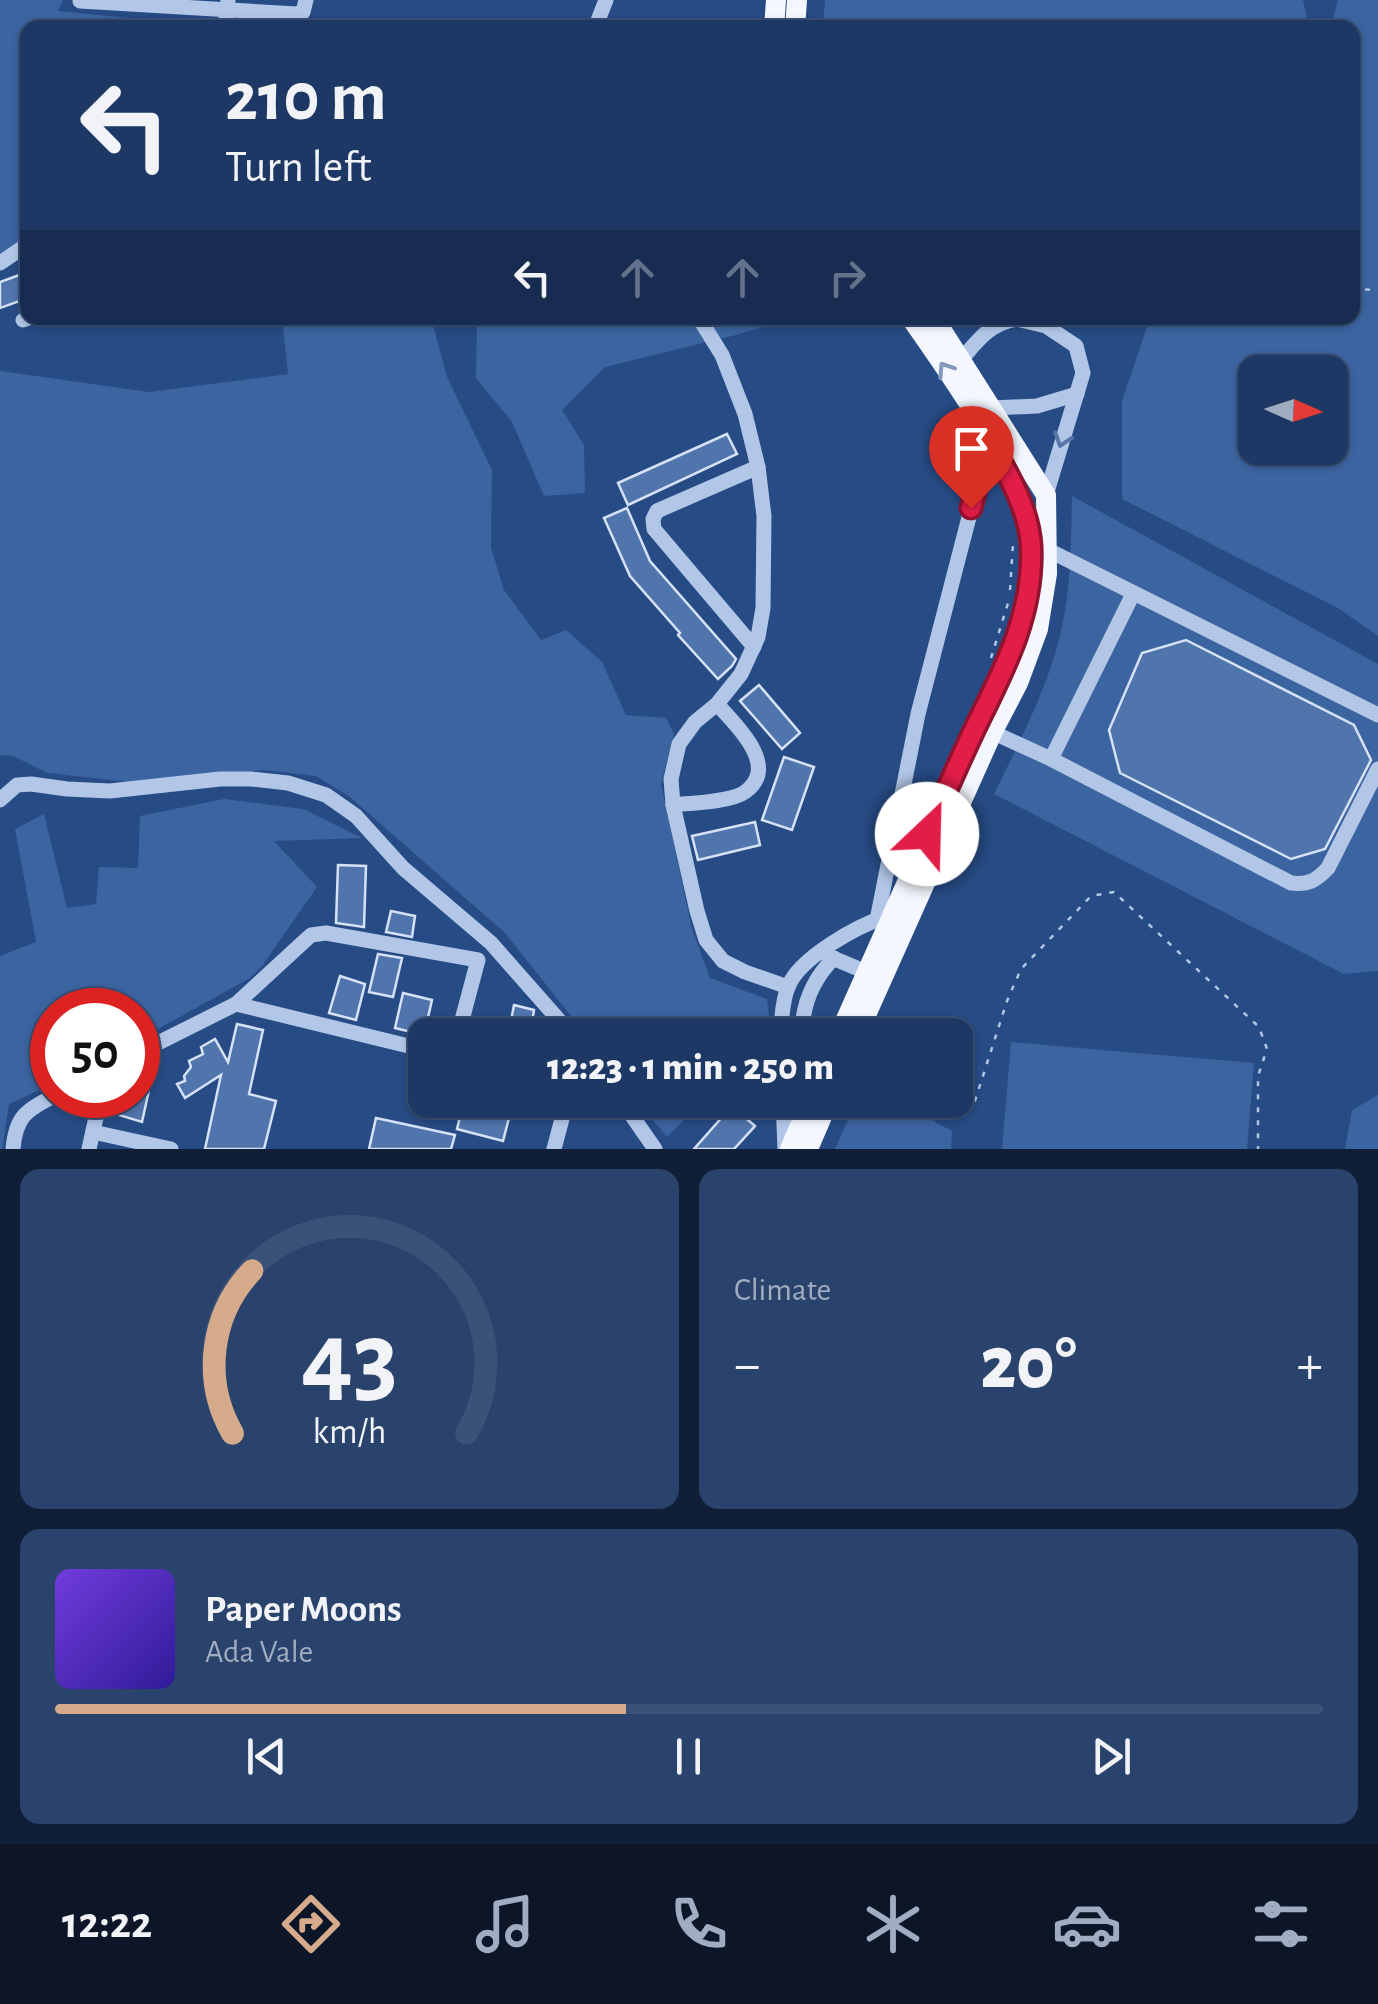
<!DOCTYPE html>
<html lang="en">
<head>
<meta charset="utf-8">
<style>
  :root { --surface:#1d3864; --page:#2a436d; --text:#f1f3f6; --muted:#a0acbf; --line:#3b5278; --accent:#d6ab8b }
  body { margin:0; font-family:"Alegreya Sans",sans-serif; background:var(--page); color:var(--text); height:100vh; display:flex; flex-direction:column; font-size:38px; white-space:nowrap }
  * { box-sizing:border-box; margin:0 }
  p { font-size:32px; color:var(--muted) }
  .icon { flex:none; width:55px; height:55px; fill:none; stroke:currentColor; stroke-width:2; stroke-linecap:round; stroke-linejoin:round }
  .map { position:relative; height:1149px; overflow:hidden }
  .panel { display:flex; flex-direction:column; gap:20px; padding:20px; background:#101f37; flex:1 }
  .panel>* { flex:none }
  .guide { position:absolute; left:20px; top:20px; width:1340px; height:305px; border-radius:20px; box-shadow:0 2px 8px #0004,0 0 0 2px var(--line); background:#1d3864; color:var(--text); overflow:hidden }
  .needle { width:65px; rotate:93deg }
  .fabs { position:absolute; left:1238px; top:355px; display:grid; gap:20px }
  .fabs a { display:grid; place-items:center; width:110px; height:110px; border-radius:20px; background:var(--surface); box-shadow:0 2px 8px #0004,0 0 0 2px var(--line); font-size:50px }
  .speed { position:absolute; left:30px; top:988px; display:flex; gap:20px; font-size:50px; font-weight:700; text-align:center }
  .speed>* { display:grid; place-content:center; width:130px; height:130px; border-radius:50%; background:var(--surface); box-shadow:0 2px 8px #0004,0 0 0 2px var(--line); line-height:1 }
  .speed .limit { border:15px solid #d22; background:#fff; color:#111 }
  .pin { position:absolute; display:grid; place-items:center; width:85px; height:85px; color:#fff; margin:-102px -42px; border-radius:50% 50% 50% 0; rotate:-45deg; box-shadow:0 0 10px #0007 }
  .pin .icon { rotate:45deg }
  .me { position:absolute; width:110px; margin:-55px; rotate:24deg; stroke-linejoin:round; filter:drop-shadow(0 0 8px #0008) }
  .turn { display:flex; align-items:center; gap:35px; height:210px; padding:0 40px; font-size:45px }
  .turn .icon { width:130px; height:130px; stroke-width:2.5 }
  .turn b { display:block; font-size:70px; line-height:85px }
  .lanes { display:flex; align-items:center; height:95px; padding:0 40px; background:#0003; justify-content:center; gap:50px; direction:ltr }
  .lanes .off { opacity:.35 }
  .big { font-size:75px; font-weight:800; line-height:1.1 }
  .panel .card { flex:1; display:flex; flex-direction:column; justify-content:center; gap:15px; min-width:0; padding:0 35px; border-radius:20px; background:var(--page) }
  .panel .dial { align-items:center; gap:0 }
  .dial svg { height:260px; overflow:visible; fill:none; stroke:var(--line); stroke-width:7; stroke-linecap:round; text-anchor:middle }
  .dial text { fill:var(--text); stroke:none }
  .song { display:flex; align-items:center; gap:30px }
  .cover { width:120px; height:120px; border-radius:15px; background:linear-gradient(135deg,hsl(260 70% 55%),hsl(250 70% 35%)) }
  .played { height:10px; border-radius:5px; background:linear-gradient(90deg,var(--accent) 45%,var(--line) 45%) }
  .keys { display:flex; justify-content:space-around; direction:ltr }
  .heat { display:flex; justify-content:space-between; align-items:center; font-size:55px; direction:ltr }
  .panel .tiles { flex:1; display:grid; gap:20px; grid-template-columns:1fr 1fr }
  .card:last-child { grid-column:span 2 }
  .trip { position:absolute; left:408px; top:1018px; width:565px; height:100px; border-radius:20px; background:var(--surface); box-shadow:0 2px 8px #0004,0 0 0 2px var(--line); font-weight:800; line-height:100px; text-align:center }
  .tab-bar { display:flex; height:160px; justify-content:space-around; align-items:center; background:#0c1628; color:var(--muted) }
  .tab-bar .icon { width:70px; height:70px }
  .tab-bar .active { color:var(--accent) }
  .tab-bar b { font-size:45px; color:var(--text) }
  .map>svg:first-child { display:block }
</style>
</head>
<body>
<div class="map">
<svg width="1378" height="1149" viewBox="0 0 1378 1149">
  <rect width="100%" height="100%" fill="#274b85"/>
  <g fill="#3c64a1" fill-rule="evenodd">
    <polygon points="0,0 63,0 58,11 138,19 137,27 28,28 27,235 0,255"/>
    <polygon points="825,0 1303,0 1309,28 823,27"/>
    <path d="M1338 0H1378V636L1338 608 1122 499V401L1150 318H1352V28L1331 27ZM1255 372H1330V448H1255Z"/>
    <polygon points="282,318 431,318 447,377 492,470 491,548 504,590 541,640 566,630 602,662 626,715 666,718 674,734 661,784 692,929 710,978 767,999 771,1035 586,1035 505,933 350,797 316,776 264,770 129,782 47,773 13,756 0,755 0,371 149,392 288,374"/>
    <polygon points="477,318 792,318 736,335 605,367 562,410 584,445 585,493 544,496 512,422 476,378"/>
    <path d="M1072 496 1378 664V971L1344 974 994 794C1018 745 1047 689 1060 636 1071 590 1071 543 1072 496Z"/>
    <polygon points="224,799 303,809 362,838 274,841 317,887 262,966 250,978 138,1040 138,1010 52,1010 52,1084 9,1104 2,1149 0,1149 0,956 36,942 15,829 44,814 67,908 96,904 99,867 138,868 140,816"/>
    <polygon points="1011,1042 1254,1063 1247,1149 1002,1149"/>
    <polygon points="1378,1095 1378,1149 1345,1149 1352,1110"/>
    <polygon points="637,1100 704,1100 667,1137"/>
    <polygon points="857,1100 894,1100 952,1131 951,1149 835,1149"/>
  </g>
  <g fill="#5074ac" stroke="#d5e2f6" stroke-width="2.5">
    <polygon points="22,274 28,298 0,308 0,282"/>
    <polygon points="727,434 737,454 628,505 618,483"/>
    <polygon points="627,508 650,561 736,659 732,666 718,679 678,635 680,633 630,576 604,518"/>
    <polygon points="1186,640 1354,725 1371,760 1325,849 1291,859 1120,773 1109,730 1142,653"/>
    <polygon points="759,685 800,733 782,749 740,701"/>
    <polygon points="784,757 814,767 792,830 762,820"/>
    <polygon points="755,822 760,845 698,860 692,836"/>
    <polygon points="338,865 366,866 364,927 336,923"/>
    <polygon points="391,911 415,916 412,937 386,932"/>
    <polygon points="378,954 402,958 393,997 369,992"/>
    <polygon points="340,976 365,984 356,1020 329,1013"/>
    <polygon points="403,993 432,1000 424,1035 395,1028"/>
    <polygon points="514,1005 534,1010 532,1023 543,1026 541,1035 473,1035 477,1022 509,1031"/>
    <polygon points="237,1024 263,1030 249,1094 276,1101 264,1149 205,1149 221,1075 185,1098 177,1084 185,1081 184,1076 191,1067 189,1061 203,1054 201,1047 215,1039 228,1062"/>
    <polygon points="138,1078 151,1081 142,1122 109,1112 113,1095 138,1095"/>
    <polygon points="464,1100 483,1100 481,1111 509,1118 503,1141 457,1129"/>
    <polygon points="732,1106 755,1126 734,1149 694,1149"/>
    <polygon points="376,1118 455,1135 451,1149 369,1149"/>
  </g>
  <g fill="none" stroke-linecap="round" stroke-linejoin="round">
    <g stroke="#b2c7e8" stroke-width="2.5" stroke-dasharray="5 8" stroke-linecap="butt">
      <polyline points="1352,289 1378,290"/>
      <polyline points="1010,590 1013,544"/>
      <polyline points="991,658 1008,603"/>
      <polyline points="932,1100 959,1114 973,1107 1007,1001 1021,969 1091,896 1114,892 1259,1027 1267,1049 1258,1076 1258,1149"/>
    </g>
    <g stroke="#b2c7e8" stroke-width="15">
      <polyline points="80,1 296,14 303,12 306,0"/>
      <polyline points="225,28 228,0"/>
      <polyline points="595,28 606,0"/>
      <polyline points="0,263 28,244"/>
      <polyline points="699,318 722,355 745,414 758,467 764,516 763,608 758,637 741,674 717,704 695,722 679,744 671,779 673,805 697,911 706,940 723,961 745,972 788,987"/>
      <polyline points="1013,318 1046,326 1076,346 1083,373 1046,495"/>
      <polyline points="23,320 29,318"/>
      <path d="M961 360C978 340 990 323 1017 319"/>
      <polyline points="992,408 1037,406 1077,394"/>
      <polyline points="1048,550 1378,715"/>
      <polyline points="754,647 654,529 653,519 657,511 758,467"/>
      <path d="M992 732 1051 759 1291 883C1308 885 1316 881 1328 868L1378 769"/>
      <polyline points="1051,759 1133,594"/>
      <polyline points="0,800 17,785 31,784 67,789 110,791 220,779 251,779 288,783 326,795 356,816 403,868 491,943 572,1035"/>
      <path d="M673 805C691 803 731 802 745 792 781 766 735 724 717 704"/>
      <polyline points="877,920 918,714 989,440"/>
      <polyline points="828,956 866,972"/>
      <polyline points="236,1004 311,935 326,933 478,960 458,1035"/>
      <path d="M780 1035C782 1020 782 1001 788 987 799 958 857 926 885 917"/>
      <path d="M802 1035C802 1005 813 979 834 958"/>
      <polyline points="138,1053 236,1004 425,1050"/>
      <polyline points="621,1100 655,1149"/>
      <polyline points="783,1100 785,1149"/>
      <polyline points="93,1132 171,1149"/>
      <path d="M13 1149C16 1115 27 1110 56 1095"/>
      <polyline points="89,1149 101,1095"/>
      <polyline points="554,1149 567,1100"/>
    </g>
    <g stroke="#f4f7fe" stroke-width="20">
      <polyline points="774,28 776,0"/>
      <polyline points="795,28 797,0"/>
      <path d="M839 1035 978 723C994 691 1012 659 1021 625 1025 612 1026 599 1028 587 1030 572 1033 555 1031 541 1020 470 952 377 911 318"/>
      <polyline points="857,1035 993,731 1018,683 1038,629 1047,574 1046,495 934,318"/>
      <polyline points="790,1149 811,1100"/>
      <polyline points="808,1149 829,1100"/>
    </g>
  </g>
  <defs><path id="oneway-chevron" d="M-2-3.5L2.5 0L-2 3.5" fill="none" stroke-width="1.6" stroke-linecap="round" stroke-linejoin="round" transform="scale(2.5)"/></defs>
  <use stroke="#8398bb" href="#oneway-chevron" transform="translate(945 369) rotate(-123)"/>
  <use stroke="#5876a8" href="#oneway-chevron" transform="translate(1062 440) rotate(108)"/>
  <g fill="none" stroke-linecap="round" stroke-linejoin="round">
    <g stroke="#92132f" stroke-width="25">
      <path id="route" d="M927 834C944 797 960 759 978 722 1006 666 1034 611 1031 546 1029 509 1007 472 989 440L971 508"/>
    </g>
    <use href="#route" stroke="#e11d48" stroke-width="18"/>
  </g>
</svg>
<div class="fabs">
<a><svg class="needle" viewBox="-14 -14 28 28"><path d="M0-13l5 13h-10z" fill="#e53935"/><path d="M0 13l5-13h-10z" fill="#a0acbf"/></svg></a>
</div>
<div class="speed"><div class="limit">50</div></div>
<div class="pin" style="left:971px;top:508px;background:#d93025"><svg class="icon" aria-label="arrive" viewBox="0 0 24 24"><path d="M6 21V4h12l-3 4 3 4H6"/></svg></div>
<svg class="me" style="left:927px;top:834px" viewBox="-20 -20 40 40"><circle r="19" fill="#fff"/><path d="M0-13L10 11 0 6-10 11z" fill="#e11d48"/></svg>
<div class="trip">12:23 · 1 min · 250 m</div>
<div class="guide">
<div class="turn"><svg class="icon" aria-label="left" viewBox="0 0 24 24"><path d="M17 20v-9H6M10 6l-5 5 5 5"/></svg><div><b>210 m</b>Turn left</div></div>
<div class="lanes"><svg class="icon" aria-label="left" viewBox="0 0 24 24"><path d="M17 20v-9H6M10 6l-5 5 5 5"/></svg><svg class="icon off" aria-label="ahead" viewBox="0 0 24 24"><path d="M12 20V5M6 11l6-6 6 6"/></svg><svg class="icon off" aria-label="ahead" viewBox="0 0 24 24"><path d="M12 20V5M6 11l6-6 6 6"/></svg><svg class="icon off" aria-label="right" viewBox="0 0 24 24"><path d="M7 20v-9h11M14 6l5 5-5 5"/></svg></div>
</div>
</div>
<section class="panel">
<div class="tiles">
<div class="card dial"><svg viewBox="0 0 100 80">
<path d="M14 69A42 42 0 1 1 86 69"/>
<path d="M14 69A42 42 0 0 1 20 19" stroke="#d6ab8b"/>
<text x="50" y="56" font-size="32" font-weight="700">43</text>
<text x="50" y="72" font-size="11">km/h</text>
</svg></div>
<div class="card"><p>Climate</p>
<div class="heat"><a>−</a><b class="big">20°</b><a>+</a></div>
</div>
<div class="card">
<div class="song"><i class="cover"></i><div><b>Paper Moons</b><p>Ada Vale</p></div></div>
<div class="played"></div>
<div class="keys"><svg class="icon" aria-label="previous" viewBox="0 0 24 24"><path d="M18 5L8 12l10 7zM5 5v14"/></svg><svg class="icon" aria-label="pause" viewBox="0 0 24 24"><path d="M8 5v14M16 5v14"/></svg><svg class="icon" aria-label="next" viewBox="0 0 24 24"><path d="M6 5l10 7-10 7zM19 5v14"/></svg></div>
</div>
</div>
</section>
<nav class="tab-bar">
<b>12:22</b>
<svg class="icon active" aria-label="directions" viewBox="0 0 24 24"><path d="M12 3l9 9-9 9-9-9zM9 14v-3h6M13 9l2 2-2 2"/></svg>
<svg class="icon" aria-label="music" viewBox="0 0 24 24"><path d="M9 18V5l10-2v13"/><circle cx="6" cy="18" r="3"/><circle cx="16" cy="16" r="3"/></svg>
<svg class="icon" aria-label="phone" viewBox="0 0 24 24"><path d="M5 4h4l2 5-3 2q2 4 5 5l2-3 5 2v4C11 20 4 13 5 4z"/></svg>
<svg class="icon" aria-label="climate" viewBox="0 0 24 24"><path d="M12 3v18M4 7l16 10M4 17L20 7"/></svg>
<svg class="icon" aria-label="car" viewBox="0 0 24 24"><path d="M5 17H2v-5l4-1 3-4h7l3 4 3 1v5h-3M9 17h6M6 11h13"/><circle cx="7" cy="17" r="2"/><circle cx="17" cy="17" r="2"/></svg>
<svg class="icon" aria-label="filters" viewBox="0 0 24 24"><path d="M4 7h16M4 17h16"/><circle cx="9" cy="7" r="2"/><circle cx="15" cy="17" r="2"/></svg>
</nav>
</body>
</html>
